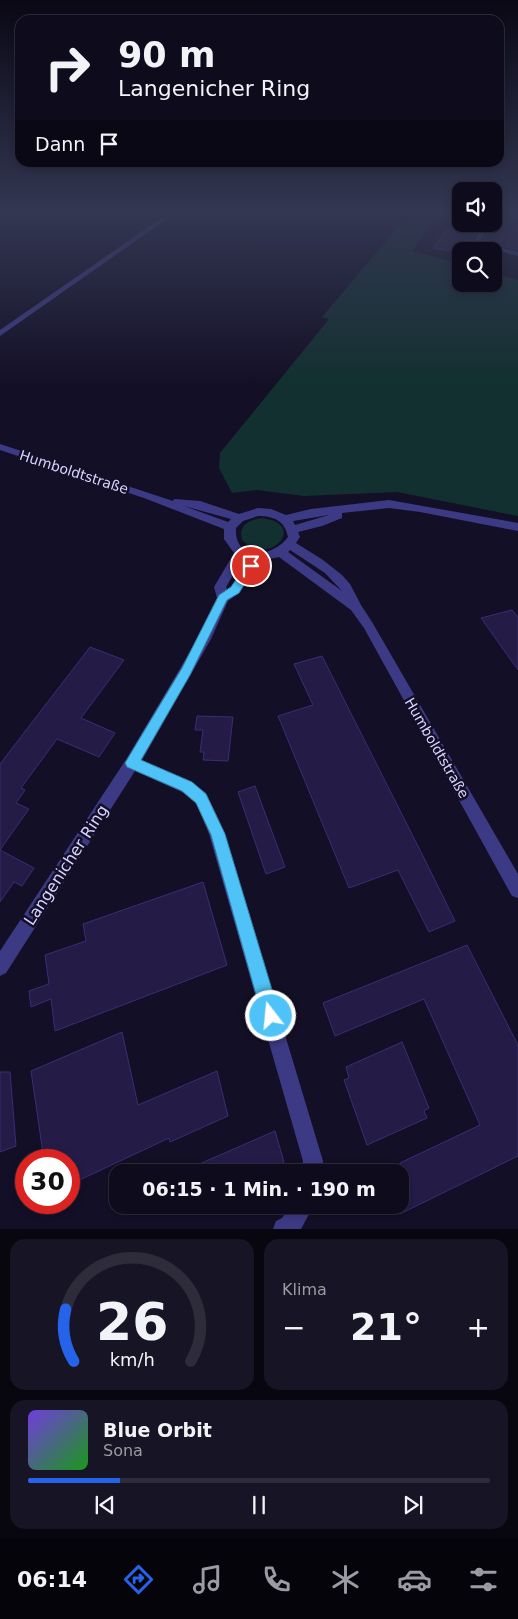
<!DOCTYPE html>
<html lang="de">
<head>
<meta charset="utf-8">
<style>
  :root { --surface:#0e0b1c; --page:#171425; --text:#f1f3f6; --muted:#9b9ba3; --line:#2e2b3b; --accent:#2563eb }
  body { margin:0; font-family:"DejaVu Sans",sans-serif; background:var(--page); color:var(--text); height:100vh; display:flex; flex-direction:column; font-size:19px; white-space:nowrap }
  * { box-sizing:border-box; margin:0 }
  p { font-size:16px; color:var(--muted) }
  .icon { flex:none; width:28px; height:28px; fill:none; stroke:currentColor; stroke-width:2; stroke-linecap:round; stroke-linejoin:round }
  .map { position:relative; height:1229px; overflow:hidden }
  .sheet { display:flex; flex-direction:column; gap:10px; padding:10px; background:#08060f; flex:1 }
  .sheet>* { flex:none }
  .hud { position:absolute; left:15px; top:15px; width:489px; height:152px; border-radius:15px; box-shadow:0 2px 8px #0003,0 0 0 1px var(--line); background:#0e0b1c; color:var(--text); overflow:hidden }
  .buttons { position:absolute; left:452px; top:182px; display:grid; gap:10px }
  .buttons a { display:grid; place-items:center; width:50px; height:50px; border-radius:10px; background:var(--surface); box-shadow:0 2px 8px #0003,0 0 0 1px var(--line); font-size:25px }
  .speed { position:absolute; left:15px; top:1149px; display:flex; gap:10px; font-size:25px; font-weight:700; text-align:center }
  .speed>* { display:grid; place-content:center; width:65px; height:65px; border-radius:50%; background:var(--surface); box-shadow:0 2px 8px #0003,0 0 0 1px var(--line); line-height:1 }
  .speed .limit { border:8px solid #d22; background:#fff; color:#111 }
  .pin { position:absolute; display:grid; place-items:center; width:42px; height:42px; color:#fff; margin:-21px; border:2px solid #fff; border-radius:50%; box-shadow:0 1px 5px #0007 }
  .me { position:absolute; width:55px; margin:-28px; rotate:344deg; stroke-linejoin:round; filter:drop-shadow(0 0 4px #0008) }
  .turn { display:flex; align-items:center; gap:18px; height:105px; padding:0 20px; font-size:22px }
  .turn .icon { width:65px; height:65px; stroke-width:2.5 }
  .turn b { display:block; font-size:35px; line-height:42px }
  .then { display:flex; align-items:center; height:48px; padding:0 20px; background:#0003; gap:10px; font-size:19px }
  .big { font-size:38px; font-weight:600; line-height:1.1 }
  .sheet .widget { flex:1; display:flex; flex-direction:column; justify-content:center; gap:8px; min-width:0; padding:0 18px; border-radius:15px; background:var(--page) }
  .sheet .dial { align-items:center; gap:0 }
  .dial svg { height:130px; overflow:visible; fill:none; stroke:var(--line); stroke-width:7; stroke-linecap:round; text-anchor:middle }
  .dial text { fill:var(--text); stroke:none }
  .song { display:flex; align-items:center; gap:15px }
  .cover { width:60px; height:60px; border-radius:8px; background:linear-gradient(135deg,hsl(260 70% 55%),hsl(120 70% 35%)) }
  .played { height:5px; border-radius:2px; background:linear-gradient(90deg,var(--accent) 20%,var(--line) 20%) }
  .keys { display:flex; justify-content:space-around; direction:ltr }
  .heat { display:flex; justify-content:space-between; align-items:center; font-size:28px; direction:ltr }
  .sheet .tiles { flex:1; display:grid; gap:10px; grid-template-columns:1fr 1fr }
  .widget:last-child { grid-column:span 2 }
  .trip { position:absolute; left:109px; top:1164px; width:300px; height:50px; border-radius:15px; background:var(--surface); box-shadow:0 2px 8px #0003,0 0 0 1px var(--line); font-weight:600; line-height:50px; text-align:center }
  .dock { display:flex; height:80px; justify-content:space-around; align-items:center; background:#06040b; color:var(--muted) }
  .dock .icon { width:35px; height:35px }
  .dock .on { color:var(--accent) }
  .dock b { font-size:22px; color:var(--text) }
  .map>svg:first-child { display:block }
</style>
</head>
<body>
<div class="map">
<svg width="518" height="1229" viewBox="0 0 518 1229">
  <rect width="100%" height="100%" fill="#130f26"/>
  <g fill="#12302f">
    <polygon points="409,214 439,214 412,251 461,264 461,284 494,284 494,273 518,280 518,516 397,492 304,496 257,490 232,493 219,468 220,453 329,319 322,317"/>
    <path d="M262 518C309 524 269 568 242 540 238 525 249 520 262 518Z"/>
  </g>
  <g fill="#241b47" stroke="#3b2d73">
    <polygon points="458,214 461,214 461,224 482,224 472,239 473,244 494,251 458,252 433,248"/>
    <polygon points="501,217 518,220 518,250 483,241 492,224"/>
    <polygon points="512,610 518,617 518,670 481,618"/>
    <polygon points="90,647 124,660 81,718 115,733 99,757 57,739 21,788 25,790 16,803 29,809 0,850 0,764"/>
    <polygon points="322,656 425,860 455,921 429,932 398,870 349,888 278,716 313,705 294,664"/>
    <polygon points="197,716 233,717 228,761 203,760 204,752 200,752 203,730 195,730"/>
    <polygon points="255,786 285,867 266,874 238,792"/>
    <polygon points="0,850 34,868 22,886 14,882 0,902"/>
    <polygon points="203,882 227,965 55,1031 51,999 31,1007 29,991 49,984 45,955 86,941 83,924"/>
    <polygon points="467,945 518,1045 518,1156 400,1214 400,1163 480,1125 424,999 335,1036 323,1003"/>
    <polygon points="122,1032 138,1105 217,1071 228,1116 170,1142 169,1138 69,1185 69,1160 44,1160 31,1071"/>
    <polygon points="402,1042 429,1108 424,1111 427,1118 367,1145 344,1080 349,1078 346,1067"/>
    <polygon points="0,1072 10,1072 16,1146 0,1152"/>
    <polygon points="275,1131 284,1162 260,1172 181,1172"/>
  </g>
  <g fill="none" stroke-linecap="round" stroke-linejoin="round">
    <g fill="#3d3a85" fill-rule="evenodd">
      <polygon points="167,214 174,214 0,336 0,330"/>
      <polygon points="502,214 518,214 518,218"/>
      <polygon points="484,224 490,224 480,242 518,252 518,256 475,244 474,240"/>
      <path d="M0 444 173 501 174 499 200 501 239 514 258 508 271 509 286 515 311 509 389 500 518 523V531L420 512 389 508 342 513V518L322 526 298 532 300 537 296 543 323 560 342 575 350 584 361 605 372 622 518 874V898L512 896 364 628 351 610 279 557 260 561 239 593 228 601 211 639 142 760 192 782 206 793 223 829 323 1161 322 1172H301L303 1161 209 834 196 803 182 792 135 771 6 973 0 976V951L127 758 181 667 200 634 217 598 214 587 234 553 224 539V529L144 498 0 450ZM184 506 231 519 228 522ZM329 515 295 525 293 521ZM258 516C274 516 285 521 288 537 273 558 234 562 236 528L243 521ZM290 550 325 573 342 591 288 552ZM243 558 249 560 231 587 227 589 226 587Z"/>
      <polygon points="291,1205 314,1205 301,1229 273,1229 276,1221 282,1218"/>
    </g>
  </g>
  <linearGradient id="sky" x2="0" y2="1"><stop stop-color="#0a0815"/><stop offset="0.55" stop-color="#333752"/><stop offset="1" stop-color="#333752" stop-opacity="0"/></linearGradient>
  <rect width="518" height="386" fill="url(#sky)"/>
  <polygon fill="#4fc3f7" stroke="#337fa1" points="251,562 256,566 239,593 227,600 190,675 141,760 192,782 206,794 225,834 280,1016 277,1022 271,1025 265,1022 262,1016 211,835 196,803 182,791 127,767 125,763 182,668 219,595 231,587 247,563"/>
  <g text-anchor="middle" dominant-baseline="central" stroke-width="5" stroke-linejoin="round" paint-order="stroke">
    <g font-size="14" fill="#d9d4ff" stroke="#130f26">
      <text transform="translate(74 472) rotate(18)">Humboldtstraße</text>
      <text transform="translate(437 748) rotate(60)">Humboldtstraße</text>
    </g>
    <g font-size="16" fill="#d9d4ff" stroke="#130f26">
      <text transform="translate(66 865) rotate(-57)">Langenicher Ring</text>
    </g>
  </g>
</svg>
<div class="buttons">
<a><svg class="icon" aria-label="sound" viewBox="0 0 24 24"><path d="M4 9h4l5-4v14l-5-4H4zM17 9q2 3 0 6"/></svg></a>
<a><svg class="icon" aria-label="search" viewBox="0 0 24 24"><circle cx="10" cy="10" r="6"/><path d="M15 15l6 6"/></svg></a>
</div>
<div class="speed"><div class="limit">30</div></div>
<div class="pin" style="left:251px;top:566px;background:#d93025"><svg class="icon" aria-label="arrive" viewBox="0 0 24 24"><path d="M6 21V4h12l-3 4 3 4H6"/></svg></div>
<svg class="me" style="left:271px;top:1016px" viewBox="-20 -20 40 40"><circle r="17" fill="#4fc3f7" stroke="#fff" stroke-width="3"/><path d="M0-11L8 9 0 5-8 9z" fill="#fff"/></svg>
<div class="trip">06:15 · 1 Min. · 190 m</div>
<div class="hud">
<div class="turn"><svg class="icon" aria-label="right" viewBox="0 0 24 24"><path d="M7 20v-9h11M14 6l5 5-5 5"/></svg><div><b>90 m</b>Langenicher Ring</div></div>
<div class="then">Dann<svg class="icon" aria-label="arrive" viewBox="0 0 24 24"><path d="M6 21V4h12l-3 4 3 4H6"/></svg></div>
</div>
</div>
<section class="sheet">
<div class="tiles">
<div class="widget dial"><svg viewBox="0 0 100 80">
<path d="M14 69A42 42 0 1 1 86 69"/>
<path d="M14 69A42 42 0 0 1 9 37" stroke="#2563eb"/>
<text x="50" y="56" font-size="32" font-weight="700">26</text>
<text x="50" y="72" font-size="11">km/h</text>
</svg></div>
<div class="widget"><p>Klima</p>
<div class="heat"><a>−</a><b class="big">21°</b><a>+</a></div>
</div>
<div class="widget">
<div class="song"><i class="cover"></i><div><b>Blue Orbit</b><p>Sona</p></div></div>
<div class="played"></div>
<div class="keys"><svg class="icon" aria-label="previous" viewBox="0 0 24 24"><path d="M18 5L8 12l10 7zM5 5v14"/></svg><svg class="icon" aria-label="pause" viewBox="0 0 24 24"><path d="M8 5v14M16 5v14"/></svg><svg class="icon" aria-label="next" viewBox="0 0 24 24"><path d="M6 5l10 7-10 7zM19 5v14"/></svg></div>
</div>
</div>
</section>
<nav class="dock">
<b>06:14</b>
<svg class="icon on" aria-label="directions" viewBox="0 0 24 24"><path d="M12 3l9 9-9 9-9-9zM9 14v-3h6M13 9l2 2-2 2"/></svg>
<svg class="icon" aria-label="music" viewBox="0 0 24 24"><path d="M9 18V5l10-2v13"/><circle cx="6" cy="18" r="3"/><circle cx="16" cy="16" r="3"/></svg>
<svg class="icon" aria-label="phone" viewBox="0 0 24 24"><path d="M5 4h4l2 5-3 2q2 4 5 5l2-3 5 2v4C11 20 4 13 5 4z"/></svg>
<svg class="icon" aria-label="climate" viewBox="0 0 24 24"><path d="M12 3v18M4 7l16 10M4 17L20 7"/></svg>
<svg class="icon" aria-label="car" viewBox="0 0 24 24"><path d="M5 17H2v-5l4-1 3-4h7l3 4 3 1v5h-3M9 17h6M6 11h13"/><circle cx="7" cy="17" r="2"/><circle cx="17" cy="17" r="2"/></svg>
<svg class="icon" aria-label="filters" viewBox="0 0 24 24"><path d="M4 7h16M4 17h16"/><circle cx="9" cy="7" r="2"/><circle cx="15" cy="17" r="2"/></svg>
</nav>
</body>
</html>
